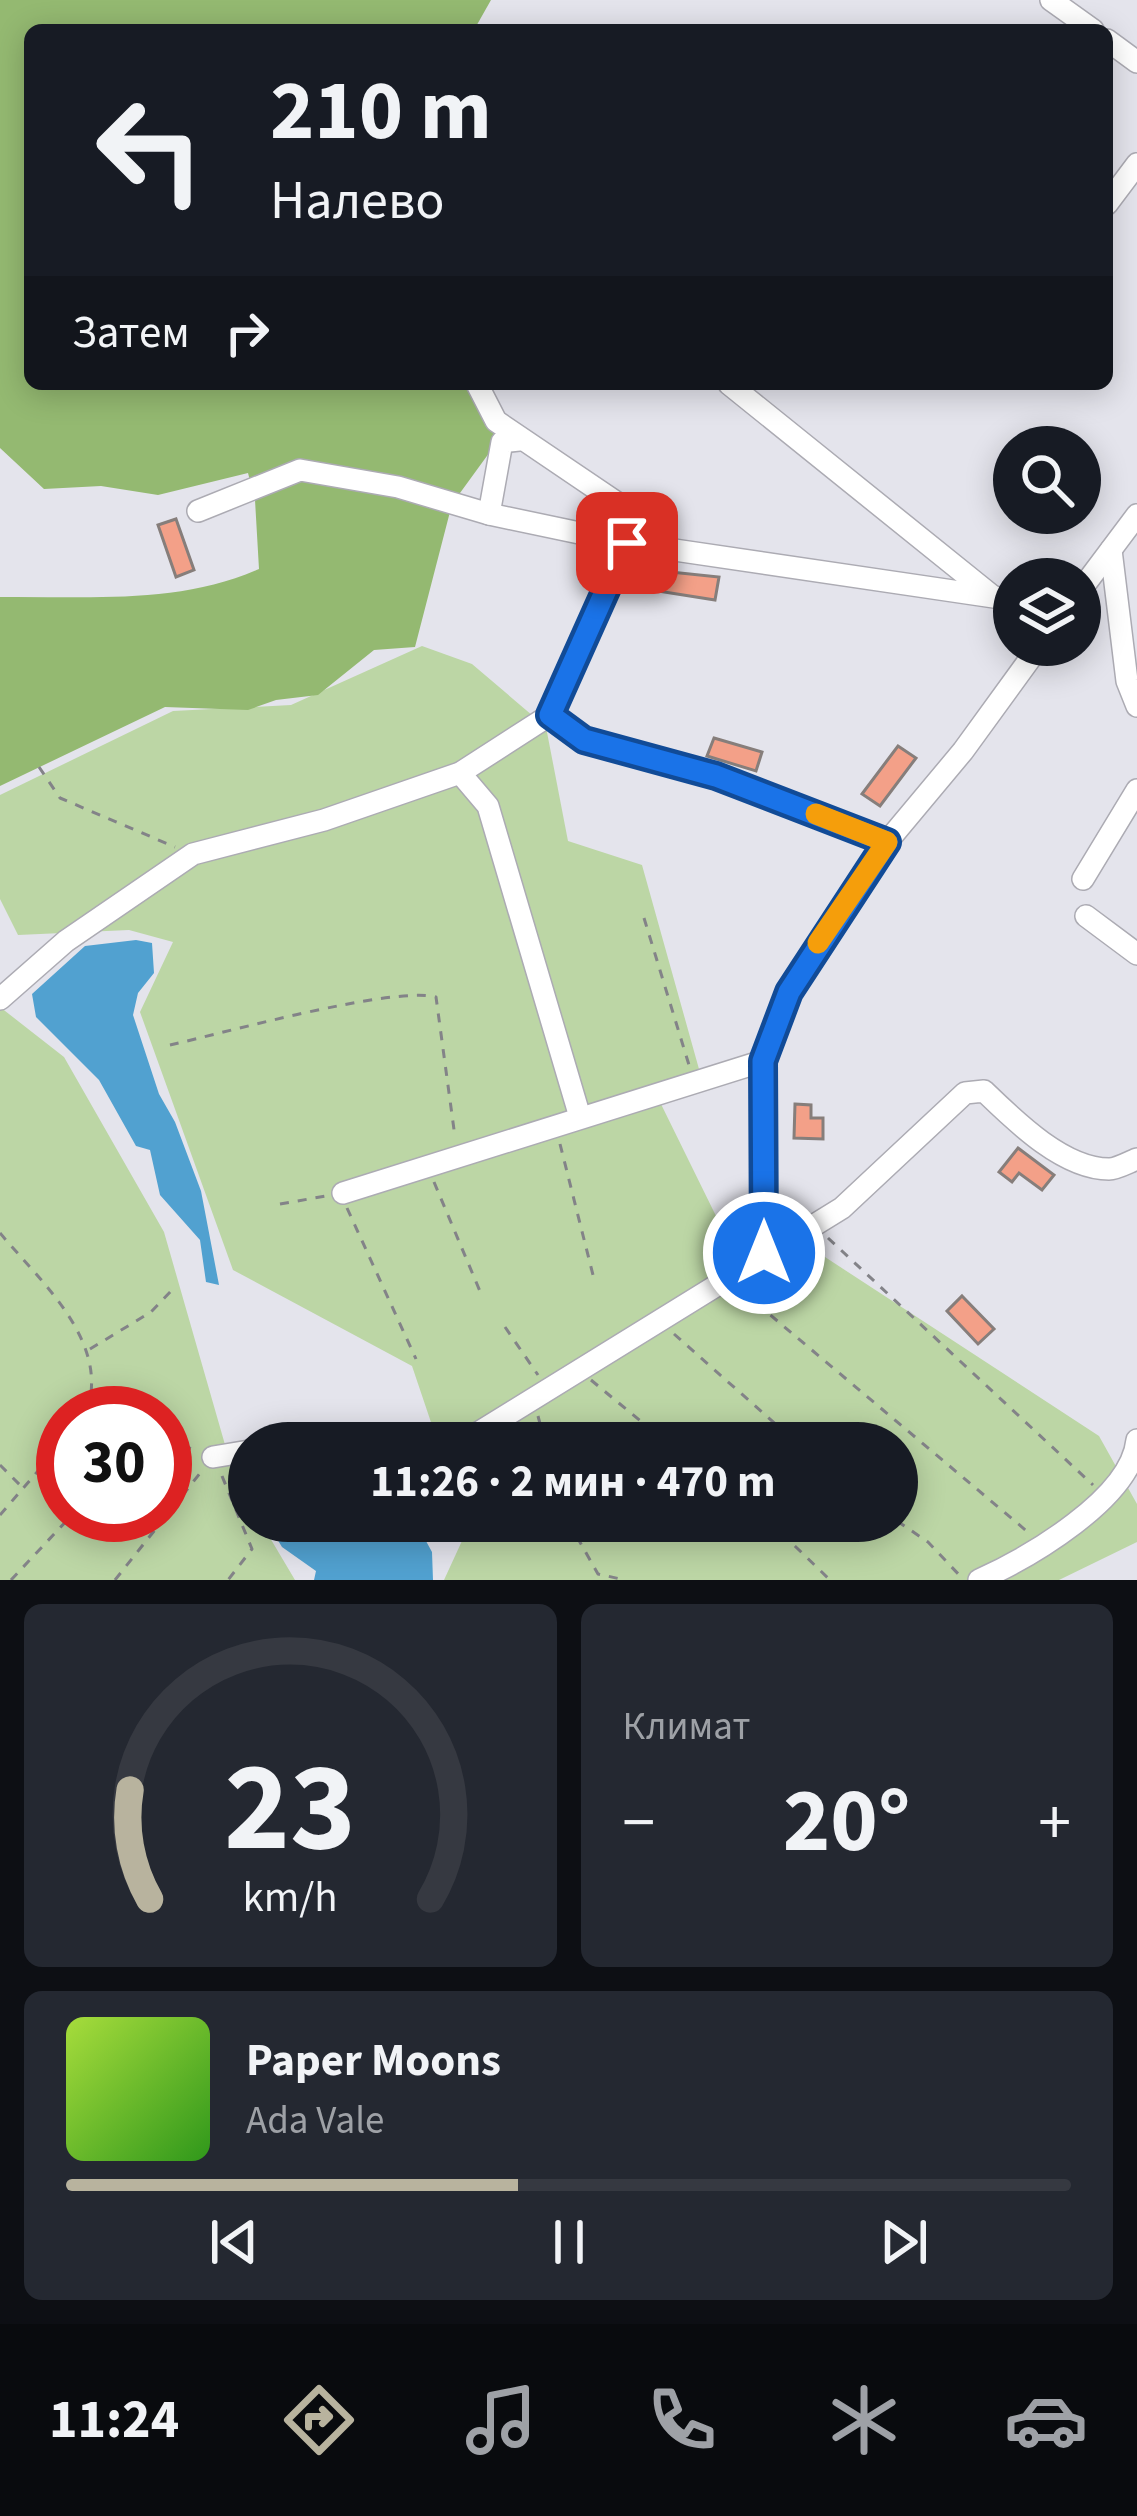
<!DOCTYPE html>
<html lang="ru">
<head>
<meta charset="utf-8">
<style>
  :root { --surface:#171b24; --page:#242831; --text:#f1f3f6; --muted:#9ea1a6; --line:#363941; --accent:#b8b39e }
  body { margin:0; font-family:"Source Sans 3",sans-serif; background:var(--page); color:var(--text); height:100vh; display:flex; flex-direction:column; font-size:45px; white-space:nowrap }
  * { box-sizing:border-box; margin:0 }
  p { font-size:39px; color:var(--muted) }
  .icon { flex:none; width:66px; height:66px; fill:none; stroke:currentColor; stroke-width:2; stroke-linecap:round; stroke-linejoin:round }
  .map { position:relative; height:1580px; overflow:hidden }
  .panel { display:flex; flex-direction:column; gap:24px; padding:24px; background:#0d0f14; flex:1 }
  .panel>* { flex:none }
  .top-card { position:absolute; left:24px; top:24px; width:1089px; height:366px; border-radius:18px; box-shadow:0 6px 30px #0003; background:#171b24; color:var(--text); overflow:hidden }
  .controls { position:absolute; left:993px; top:426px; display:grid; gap:24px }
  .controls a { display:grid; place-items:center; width:108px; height:108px; border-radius:50%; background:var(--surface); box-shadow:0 6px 30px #0003; font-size:60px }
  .speed { position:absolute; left:36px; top:1386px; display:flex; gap:24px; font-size:60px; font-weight:700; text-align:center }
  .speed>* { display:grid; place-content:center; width:156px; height:156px; border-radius:50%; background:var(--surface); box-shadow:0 6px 30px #0003; line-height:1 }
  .speed .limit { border:18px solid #d22; background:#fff; color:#111 }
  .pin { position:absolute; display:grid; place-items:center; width:102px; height:102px; color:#fff; margin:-51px; border-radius:24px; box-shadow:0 6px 18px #0006 }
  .me { position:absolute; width:132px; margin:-66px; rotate:0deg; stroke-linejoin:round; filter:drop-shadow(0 0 9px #0008) }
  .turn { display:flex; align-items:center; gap:42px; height:252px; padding:0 48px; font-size:54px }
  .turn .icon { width:156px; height:156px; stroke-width:2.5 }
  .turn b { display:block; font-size:84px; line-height:102px }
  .then { display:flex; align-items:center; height:114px; padding:0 48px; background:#0003; gap:24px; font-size:45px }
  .big { font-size:90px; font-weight:700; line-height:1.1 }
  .panel .widget { flex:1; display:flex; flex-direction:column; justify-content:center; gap:18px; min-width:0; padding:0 42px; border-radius:18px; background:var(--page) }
  .panel .dial { align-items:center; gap:0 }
  .dial svg { height:312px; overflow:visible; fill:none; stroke:var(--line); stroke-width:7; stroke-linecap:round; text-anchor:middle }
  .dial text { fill:var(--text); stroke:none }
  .song { display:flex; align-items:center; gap:36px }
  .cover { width:144px; height:144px; border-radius:18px; background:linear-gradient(135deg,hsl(80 70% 55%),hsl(110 70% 35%)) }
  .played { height:12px; border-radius:6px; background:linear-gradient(90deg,var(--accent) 45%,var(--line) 45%) }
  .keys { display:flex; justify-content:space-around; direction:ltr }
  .heat { display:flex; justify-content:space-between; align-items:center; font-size:66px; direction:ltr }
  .panel .tiles { flex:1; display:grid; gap:24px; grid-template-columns:1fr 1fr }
  .widget:last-child { grid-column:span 2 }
  .trip { position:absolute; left:228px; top:1422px; width:690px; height:120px; border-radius:60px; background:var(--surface); box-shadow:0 6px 30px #0003; font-weight:700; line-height:120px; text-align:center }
  .tabs { display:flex; height:192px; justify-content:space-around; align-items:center; background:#090b0e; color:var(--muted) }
  .tabs .icon { width:84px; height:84px }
  .tabs .on { color:var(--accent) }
  .tabs b { font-size:54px; color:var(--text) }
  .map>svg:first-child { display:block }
</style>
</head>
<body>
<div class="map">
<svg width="1137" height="1580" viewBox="0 0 1137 1580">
  <rect width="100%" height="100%" fill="#e4e4ec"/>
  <g fill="#bcd6a5" fill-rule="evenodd">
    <polygon points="422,646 472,664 546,727 568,841 642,865 704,1087 658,1098 746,1277 802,1242 1099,1436 1137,1504 1137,1542 1059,1580 444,1580 467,1530 464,1521 897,1521 897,1443 438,1443 412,1366 233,1270 140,1012 173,942 129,930 18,935 0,899 0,795 173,711 291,705"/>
    <path d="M0 1007 64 1057 164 1232 236 1483 249 1504V1521H260L295 1580H0ZM63 1413H165V1515H63Z"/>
  </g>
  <path fill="#94b971" d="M0 0H491L474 30H30V384H471L500 438 452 504 415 647 374 650 318 695 276 700 248 710 165 707 0 786V597C86 596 179 605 259 569L255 500 248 473 158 495 101 486 44 489 0 448Z"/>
  <g fill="#51a1d0">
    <polygon points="136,940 152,943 154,973 138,993 133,1015 159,1094 175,1122 201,1191 219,1285 206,1282 200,1240 160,1195 150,1150 136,1146 99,1080 36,1017 32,994 85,946"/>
    <polygon points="266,1521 415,1521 432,1552 433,1580 314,1580 316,1571 282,1547"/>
  </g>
  <g fill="#f3a088" stroke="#867e7b" stroke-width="3">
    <polygon points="176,519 194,570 176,577 158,525"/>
    <polygon points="661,571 719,577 715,600 658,591"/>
    <polygon points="714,738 762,752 756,771 707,756"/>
    <polygon points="898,746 916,758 880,806 862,794"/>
    <polygon points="795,1104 811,1105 811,1118 823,1118 823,1139 794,1138"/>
    <polygon points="1018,1148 1054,1175 1042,1190 1019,1173 1012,1182 999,1172"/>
    <polygon points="962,1296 994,1329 978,1344 947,1311"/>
  </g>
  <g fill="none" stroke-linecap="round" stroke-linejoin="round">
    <g stroke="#acabb3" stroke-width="24">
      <g id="minor">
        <polyline points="1051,0 1093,30"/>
        <polyline points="1107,40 1137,62"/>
        <polyline points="1107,204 1137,164"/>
        <polyline points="477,384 496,421 626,509 657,548"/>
        <polyline points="729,384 991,595"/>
        <polyline points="198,511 300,470 398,487 489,514 627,543 1014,600"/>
        <polyline points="489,514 502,442 519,440"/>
        <polyline points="1111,550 1127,681 1137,706"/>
        <polyline points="1080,591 1137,515"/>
        <polyline points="550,715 584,740 717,776 887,842"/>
        <polyline points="460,773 488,806 580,1117"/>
        <polyline points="1083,879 1137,790"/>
        <polyline points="1086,916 1137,954"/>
        <polyline points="0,999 66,941 193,854 324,820 460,773 550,715 627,543"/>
        <polyline points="343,1193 763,1061"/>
        <polyline points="764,1254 763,1061 789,992 887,842 963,751 1040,645"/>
        <path d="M294 1443 473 1436 842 1208 965 1093 984 1091C1014 1120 1063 1169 1109 1169 1117 1169 1129 1162 1137 1159"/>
        <polyline points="213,1457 249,1451"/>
        <path d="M979 1580C1028 1558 1131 1499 1137 1440"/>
      </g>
    </g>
    <g stroke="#838388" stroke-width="3" stroke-dasharray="9 9" stroke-linecap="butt">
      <polyline points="39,767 60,798 175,847"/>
      <polyline points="644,918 689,1065"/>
      <path d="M170 1045C224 1033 392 986 436 997L455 1137"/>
      <polyline points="560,1144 594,1279"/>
      <polyline points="434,1182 482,1296"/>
      <polyline points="280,1204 326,1196"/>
      <polyline points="347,1208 416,1359"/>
      <path d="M0 1233C41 1282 112 1343 86 1413"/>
      <polyline points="828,1238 1093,1485"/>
      <polyline points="743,1292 1029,1533"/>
      <polyline points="505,1327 538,1375"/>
      <polyline points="674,1334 797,1443"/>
      <polyline points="90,1349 151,1312 172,1290"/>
      <polyline points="591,1380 667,1443"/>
      <polyline points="91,1408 122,1389 158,1413"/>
      <polyline points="538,1416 545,1443"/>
      <polyline points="165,1418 170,1421"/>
      <polyline points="165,1441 196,1450"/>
      <polyline points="0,1465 23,1488"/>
      <polyline points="222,1476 252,1549 228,1580"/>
      <polyline points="0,1515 63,1442"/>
      <polyline points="568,1521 598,1574 625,1580"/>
      <polyline points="769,1521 829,1579"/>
      <polyline points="897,1521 928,1542 963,1579"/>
      <polyline points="11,1580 72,1515"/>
      <polyline points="115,1580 201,1472"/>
    </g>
    <use href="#minor" stroke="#fff" stroke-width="21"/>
  </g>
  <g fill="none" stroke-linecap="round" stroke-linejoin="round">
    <g stroke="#114b97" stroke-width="30">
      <polyline id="route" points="627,543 550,715 584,740 716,776 887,842 789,992 763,1061 764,1253"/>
    </g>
    <use href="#route" stroke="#1a73e8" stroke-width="21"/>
    <polyline stroke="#f59e0b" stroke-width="21" points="816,814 887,842 818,943"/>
  </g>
</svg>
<div class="controls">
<a><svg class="icon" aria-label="search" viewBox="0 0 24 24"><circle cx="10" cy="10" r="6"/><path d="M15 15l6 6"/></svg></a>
<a><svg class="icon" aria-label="layers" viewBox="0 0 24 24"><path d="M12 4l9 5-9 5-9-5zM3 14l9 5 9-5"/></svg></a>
</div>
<div class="speed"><div class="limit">30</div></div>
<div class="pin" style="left:627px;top:543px;background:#d93025"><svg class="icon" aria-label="arrive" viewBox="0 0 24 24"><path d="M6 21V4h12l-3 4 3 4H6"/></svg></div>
<svg class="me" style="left:764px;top:1253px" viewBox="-20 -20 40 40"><circle r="17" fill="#1a73e8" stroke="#fff" stroke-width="3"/><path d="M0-11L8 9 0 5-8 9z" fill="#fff"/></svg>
<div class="trip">11:26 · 2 мин · 470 m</div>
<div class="top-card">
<div class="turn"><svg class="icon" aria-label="left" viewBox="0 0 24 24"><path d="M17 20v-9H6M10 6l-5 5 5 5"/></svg><div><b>210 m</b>Налево</div></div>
<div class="then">Затем<svg class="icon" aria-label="right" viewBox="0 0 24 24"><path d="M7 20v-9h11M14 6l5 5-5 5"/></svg></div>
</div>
</div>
<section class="panel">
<div class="tiles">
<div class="widget dial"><svg viewBox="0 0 100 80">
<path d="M14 69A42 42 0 1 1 86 69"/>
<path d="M14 69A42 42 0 0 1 9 41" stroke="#b8b39e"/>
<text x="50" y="56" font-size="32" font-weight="700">23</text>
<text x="50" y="72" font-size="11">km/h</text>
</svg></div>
<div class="widget"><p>Климат</p>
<div class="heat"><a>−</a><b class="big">20°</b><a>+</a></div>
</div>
<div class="widget">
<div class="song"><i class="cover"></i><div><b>Paper Moons</b><p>Ada Vale</p></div></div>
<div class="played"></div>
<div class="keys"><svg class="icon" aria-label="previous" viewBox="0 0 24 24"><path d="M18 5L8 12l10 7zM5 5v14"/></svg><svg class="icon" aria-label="pause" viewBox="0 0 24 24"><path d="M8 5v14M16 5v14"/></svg><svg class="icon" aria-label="next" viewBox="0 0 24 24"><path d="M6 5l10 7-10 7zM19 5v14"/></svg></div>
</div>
</div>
</section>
<nav class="tabs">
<b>11:24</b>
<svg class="icon on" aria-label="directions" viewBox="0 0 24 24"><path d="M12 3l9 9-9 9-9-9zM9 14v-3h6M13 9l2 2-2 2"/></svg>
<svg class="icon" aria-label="music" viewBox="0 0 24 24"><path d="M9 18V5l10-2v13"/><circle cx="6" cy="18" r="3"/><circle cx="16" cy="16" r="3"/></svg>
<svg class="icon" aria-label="phone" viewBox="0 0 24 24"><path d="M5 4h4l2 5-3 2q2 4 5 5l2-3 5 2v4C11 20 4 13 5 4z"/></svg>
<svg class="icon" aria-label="climate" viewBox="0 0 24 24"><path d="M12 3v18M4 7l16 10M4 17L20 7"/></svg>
<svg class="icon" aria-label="car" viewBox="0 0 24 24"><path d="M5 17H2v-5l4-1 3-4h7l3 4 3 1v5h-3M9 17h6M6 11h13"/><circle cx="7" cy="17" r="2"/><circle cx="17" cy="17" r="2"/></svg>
</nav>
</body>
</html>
